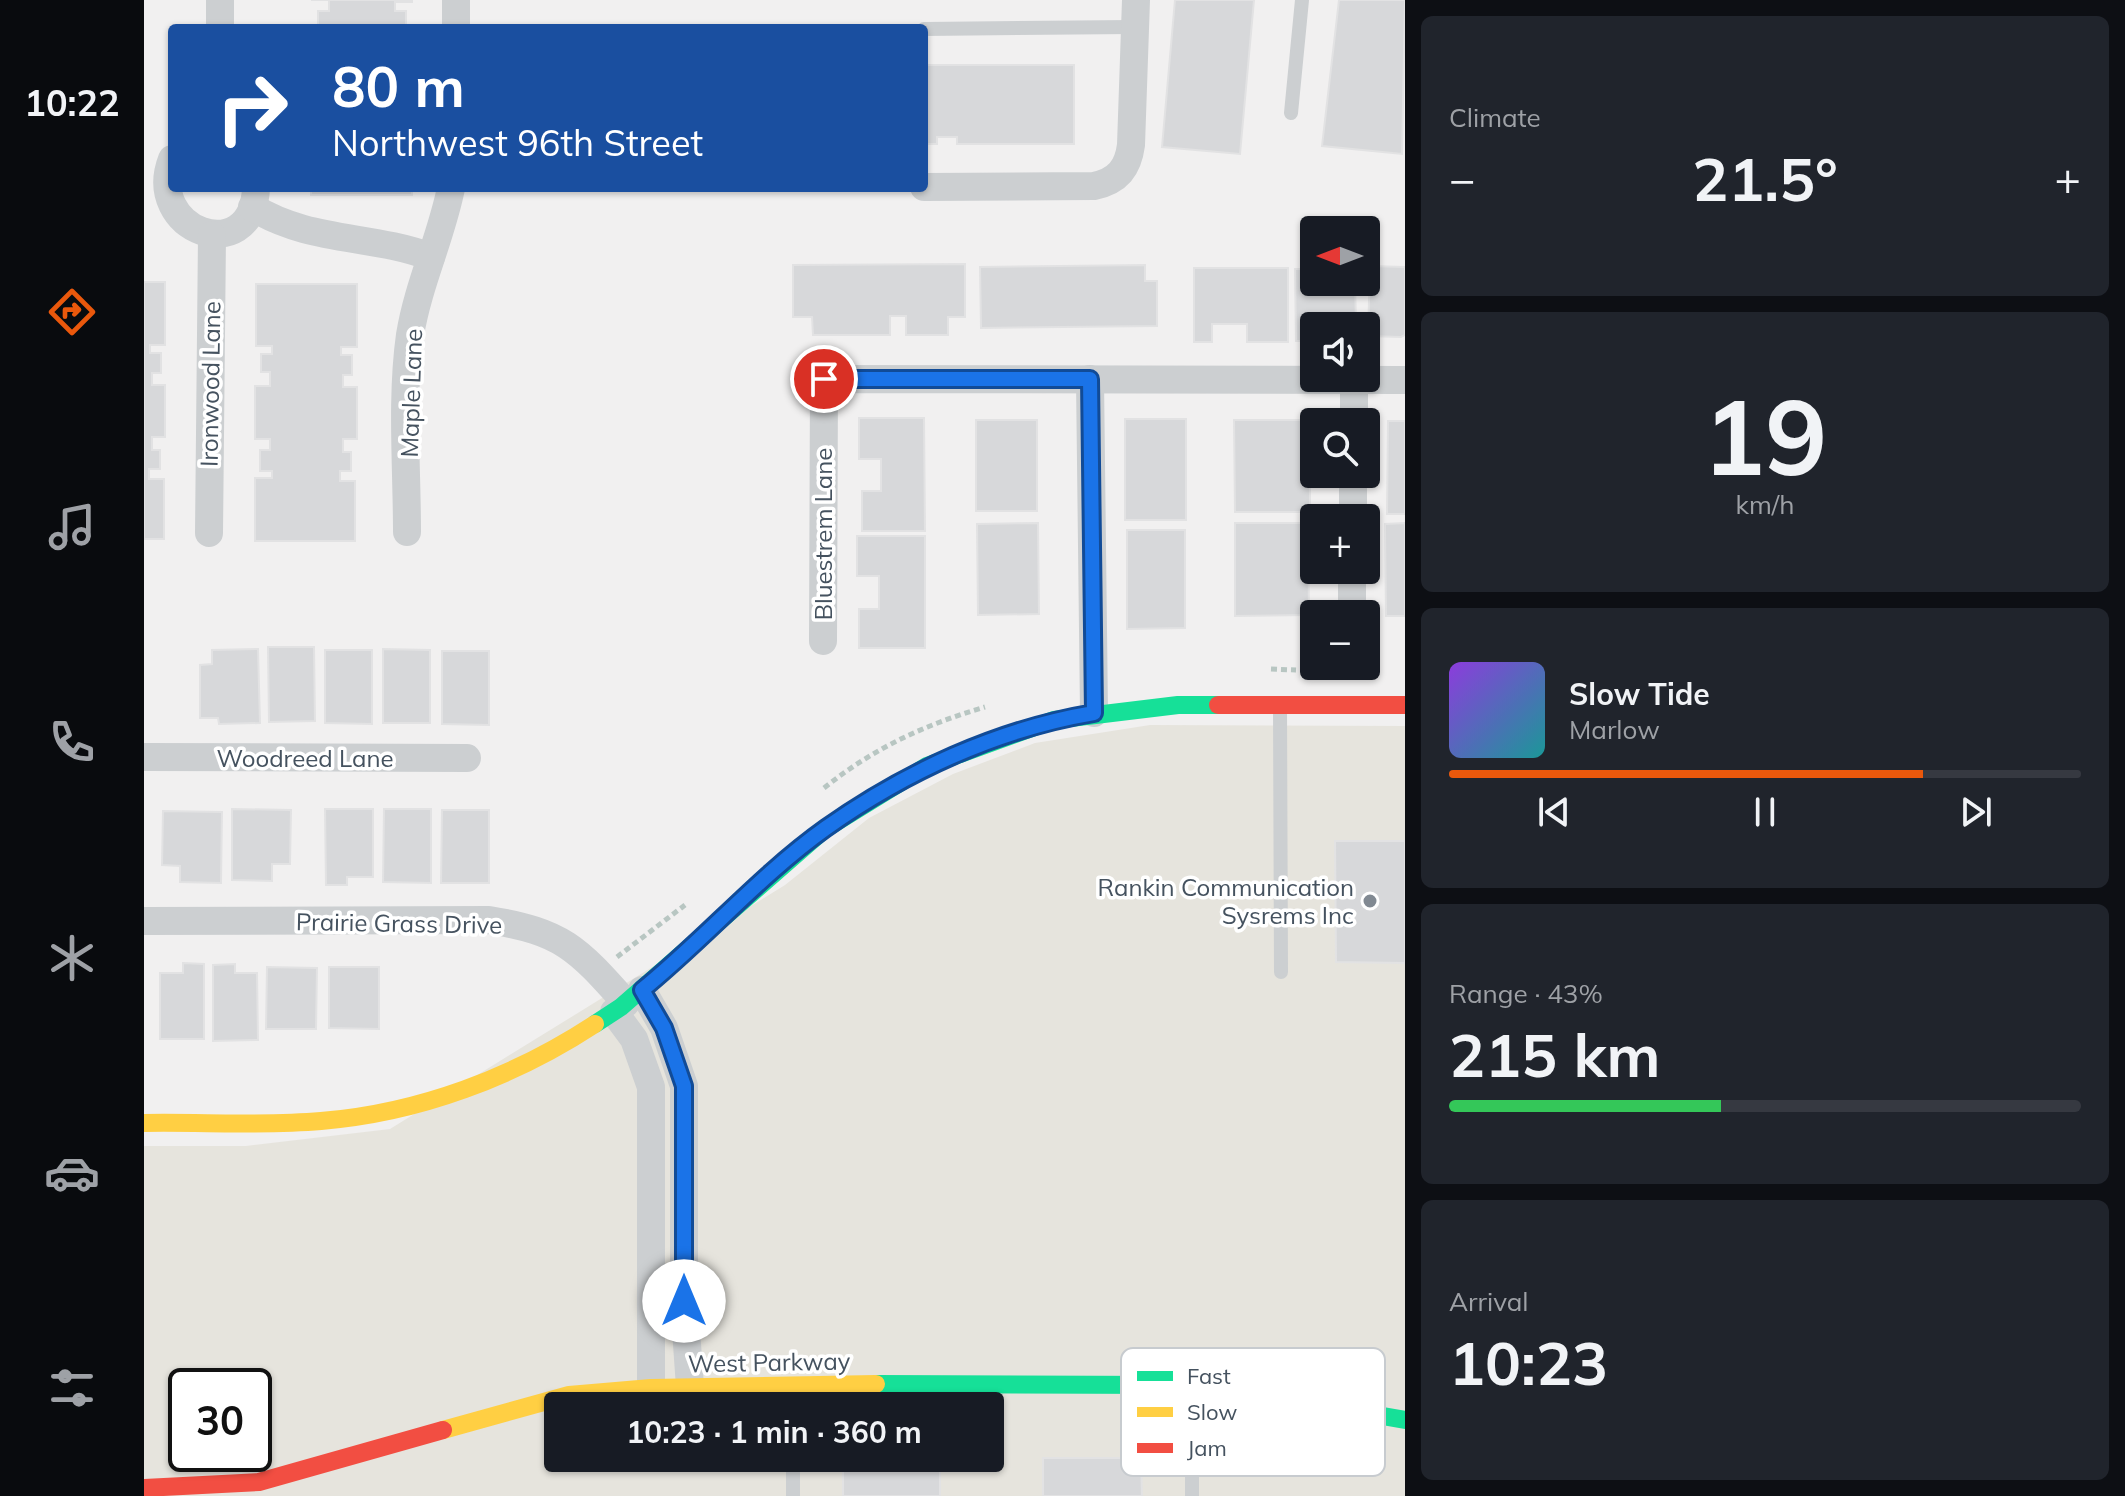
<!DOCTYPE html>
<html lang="en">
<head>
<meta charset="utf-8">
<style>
  :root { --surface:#171b24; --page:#20242c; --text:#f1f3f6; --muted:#9ea1a6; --line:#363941; --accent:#ea580c }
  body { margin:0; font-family:Mulish,sans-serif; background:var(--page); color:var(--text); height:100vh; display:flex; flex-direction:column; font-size:30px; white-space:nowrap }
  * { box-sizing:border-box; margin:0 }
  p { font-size:26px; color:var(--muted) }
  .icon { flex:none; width:44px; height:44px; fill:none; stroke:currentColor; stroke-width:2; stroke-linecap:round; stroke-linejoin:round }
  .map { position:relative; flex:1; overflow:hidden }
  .details { display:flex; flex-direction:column; gap:16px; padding:16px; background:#0d0f14; width:720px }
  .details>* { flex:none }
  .hud { position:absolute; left:24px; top:24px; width:760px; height:168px; border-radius:8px; box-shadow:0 2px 6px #0004; background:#1a4fa0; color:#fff; overflow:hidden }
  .needle { width:52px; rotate:270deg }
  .fabs { position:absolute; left:1156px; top:216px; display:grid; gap:16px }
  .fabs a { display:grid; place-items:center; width:80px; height:80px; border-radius:8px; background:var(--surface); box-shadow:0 2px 6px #0004; font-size:40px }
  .speed { position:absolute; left:24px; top:1368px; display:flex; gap:16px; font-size:40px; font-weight:700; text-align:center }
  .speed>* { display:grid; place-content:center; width:104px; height:104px; border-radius:50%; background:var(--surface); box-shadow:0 2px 6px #0004; line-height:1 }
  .speed .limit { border:4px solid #111; border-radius:12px; background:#fff; color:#111 }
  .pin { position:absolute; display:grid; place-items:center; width:68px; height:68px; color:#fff; margin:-34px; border:4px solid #fff; border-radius:50%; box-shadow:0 2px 8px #0007 }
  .me { position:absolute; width:88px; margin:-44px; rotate:0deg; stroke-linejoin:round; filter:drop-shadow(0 0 6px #0008) }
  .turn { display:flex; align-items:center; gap:28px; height:168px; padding:0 32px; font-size:36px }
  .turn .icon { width:104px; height:104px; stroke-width:2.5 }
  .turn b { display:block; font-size:56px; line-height:68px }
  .big { font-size:60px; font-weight:700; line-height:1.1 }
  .details .widget { flex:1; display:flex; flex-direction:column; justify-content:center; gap:12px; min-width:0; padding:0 28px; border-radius:12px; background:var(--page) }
  .details .dial { align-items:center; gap:0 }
  .dial b { font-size:104px; line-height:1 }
  .song { display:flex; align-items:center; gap:24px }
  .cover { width:96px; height:96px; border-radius:12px; background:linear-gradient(135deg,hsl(270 70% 55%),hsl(180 70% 35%)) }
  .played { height:8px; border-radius:4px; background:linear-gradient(90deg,var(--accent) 75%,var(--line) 75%) }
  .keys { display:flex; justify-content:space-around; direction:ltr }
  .heat { display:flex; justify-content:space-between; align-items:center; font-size:44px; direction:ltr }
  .charge { height:12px; border-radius:6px; background:linear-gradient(90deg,#34c759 43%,var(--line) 0) }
  .trip { position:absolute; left:400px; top:1392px; width:460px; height:80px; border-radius:8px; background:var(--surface); box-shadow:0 2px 6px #0004; font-weight:700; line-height:80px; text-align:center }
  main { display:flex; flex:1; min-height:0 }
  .menu { display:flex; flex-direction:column; width:144px; justify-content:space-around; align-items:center; background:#090b0e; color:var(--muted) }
  .menu .icon { width:56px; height:56px }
  .menu .current { color:var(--accent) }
  .menu b { font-size:36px; color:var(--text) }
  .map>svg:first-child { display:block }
</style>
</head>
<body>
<main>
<nav class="menu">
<b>10:22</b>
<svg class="icon current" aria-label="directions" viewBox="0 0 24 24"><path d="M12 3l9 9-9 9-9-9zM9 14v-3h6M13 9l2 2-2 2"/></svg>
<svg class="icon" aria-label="music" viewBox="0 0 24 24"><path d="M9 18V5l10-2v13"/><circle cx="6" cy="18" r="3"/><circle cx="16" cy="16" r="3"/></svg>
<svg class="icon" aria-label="phone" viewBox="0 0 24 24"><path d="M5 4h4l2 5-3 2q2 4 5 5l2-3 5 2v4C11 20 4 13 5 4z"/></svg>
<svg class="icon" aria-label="climate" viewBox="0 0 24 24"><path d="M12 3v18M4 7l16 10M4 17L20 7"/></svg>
<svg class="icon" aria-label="car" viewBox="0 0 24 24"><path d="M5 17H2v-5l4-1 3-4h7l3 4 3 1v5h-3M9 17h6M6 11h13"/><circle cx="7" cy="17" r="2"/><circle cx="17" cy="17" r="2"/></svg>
<svg class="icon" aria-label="filters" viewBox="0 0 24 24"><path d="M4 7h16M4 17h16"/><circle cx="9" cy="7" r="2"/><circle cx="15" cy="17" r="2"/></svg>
</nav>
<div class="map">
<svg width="1261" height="1496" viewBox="0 0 1261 1496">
  <rect width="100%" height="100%" fill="#f1f0f0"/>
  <path fill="#e6e4dd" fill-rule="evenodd" d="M1006 725 1261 726V1496H0V1146H102L246 1129 641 885 725 818 809 774 891 743ZM42 1386H110V1454H42ZM414 1406H846V1458H414Z"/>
  <g fill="#d7d8da" stroke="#e2e2e3" stroke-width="2">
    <polygon points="167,0 268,0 268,2 251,2 251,11 262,11 262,28 181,28 174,26 174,11 185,11 185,0"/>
    <polygon points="1031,0 1110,0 1096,154 1018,147"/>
    <polygon points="1195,0 1261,0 1258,154 1178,146"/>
    <polygon points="780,65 930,65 930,144 813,144 813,137 793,137 793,144 780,144"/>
    <rect x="167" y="188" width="101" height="7"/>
    <polygon points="821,264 821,317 804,317 804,335 762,335 762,316 746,316 746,335 669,335 668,317 649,317 649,265"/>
    <polygon points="1001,265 1001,281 1013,281 1013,326 837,328 836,267"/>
    <polygon points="1226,266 1261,267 1261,335 1257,337 1224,336"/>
    <polygon points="1050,268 1144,268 1144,342 1103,342 1103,324 1068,324 1068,342 1050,342"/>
    <polygon points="1151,269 1170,269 1170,282 1211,282 1212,324 1170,326 1170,341 1152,341"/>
    <polygon points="0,282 21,282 21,345 6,345 6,353 17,353 17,373 8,373 8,385 21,385 21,437 8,437 8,450 16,450 16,469 5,469 5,479 20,479 20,539 0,539"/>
    <polygon points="112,284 213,284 213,347 197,347 197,355 208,355 208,375 199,375 199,387 213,387 213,439 199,439 199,452 207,452 207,471 196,471 196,481 211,481 211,541 111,541 111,478 128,478 128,471 116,471 116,450 126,450 126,439 111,439 111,386 126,386 126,372 117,372 117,354 128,354 128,346 112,346"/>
    <polygon points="715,418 780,418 781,531 718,531 718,491 737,491 737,459 715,459"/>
    <rect x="981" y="419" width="61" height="101"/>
    <rect x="832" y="420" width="61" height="91"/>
    <polygon points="1090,420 1166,420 1166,512 1091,512"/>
    <polygon points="1244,421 1261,421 1261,514 1243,514"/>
    <polygon points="894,523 895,614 834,615 833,524"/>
    <polygon points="1091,523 1164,523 1165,615 1091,616"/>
    <polygon points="1261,523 1261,616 1242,616 1241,524"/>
    <polygon points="983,530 1041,530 1041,628 983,629"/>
    <polygon points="713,536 781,536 781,648 715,648 715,609 735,609 735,576 713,576"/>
    <polygon points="124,647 170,647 171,721 125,722"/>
    <polygon points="114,649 116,723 75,724 74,718 56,718 56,665 68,664 68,650"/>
    <polygon points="239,649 286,650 286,723 239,723"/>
    <polygon points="181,650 228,650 228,724 181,723"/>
    <polygon points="298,651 345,651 345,725 298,724"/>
    <polygon points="88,809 147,810 146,864 128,864 128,881 88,880"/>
    <polygon points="181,809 229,809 229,877 203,877 203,885 182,885"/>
    <polygon points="240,809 287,809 287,883 239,882"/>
    <polygon points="298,810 345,810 345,883 297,883"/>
    <polygon points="19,811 78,812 77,883 36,882 36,866 18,865"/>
    <polygon points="1191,841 1261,841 1261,963 1192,962"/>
    <polygon points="39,963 60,964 60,1039 16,1039 16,973 39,973"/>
    <polygon points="91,964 91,973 113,973 114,1040 69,1041 69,965"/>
    <polygon points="123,967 173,968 172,1029 122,1029"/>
    <polygon points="185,967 235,967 235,1029 185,1028"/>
    <rect x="699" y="1458" width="97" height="38"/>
    <polygon points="899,1458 997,1458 998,1496 899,1496"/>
  </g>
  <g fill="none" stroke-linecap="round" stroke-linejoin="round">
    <g stroke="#b8c6c2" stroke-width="5" stroke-dasharray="6 4" stroke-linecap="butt">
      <polyline points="1127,669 1152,670"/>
      <path d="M680 788C730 748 780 725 841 707"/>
      <polyline points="473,957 541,905"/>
    </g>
    <g stroke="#cccfd1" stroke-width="14">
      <polyline points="780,29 989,27"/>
      <polyline points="1147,113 1158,0"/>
      <polyline points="1136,709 1137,972"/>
      <polyline points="649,1496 649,1458"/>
      <polyline points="1048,1496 1048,1388"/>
    </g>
    <g stroke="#cccfd1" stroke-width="28">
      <polyline points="76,0 76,28"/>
      <polyline points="312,0 312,28"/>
      <path d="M28 159C0 231 107 269 112 189"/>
      <path d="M780 187 950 186C974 181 984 168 987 145L992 0"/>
      <path d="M108 207C166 243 226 234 287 257"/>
      <polyline points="946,379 950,713"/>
      <polyline points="1210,422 1210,380"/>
      <polyline points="1209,518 1209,474"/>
      <path d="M263 532C263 468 257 399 266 335 274 285 297 238 307 188"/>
      <polyline points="65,533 68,235"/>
      <polyline points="1208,610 1208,570"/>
      <polyline points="679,641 680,379 1261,380"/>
      <polyline points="0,757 323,758"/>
      <path d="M0 921 345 920C419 932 433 948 482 1003"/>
      <polyline points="498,990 520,1028 540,1086 540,1301 546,1387"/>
      <polyline points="470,1012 490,1039 507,1087 507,1388"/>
    </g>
    <g stroke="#16e098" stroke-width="18">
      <polyline points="451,1024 477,1007 681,829 783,766 910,720 1034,705 1074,705"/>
      <polyline points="732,1384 1026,1385 1129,1397 1261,1420"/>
    </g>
    <g stroke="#ffcf43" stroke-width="18">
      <path d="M0 1123C59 1122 119 1126 177 1121 275 1113 370 1077 451 1024"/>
      <polyline points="299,1430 425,1395 507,1388 732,1384"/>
    </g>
    <g stroke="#f24e42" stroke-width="18">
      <polyline points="1074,705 1261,705"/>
      <polyline points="0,1488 115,1482 299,1430"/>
    </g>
  </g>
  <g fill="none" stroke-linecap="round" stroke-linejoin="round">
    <g stroke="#114b97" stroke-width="20">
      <path id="route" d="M540 1301V1086L520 1028 498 990C561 939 616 875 682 828 761 772 854 729 950 713L946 379H680"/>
    </g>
    <use href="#route" stroke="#1a73e8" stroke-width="14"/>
  </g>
  <circle fill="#818992" stroke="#fff" stroke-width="3" cx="1226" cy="901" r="8"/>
  <g text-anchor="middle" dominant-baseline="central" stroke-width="7" stroke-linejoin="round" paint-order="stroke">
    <g font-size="24" fill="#45525f" stroke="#fff">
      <text transform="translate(66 384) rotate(-89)">Ironwood Lane</text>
      <text transform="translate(267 393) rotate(-88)">Maple Lane</text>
      <text transform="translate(679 534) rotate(-90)">Bluestrem Lane</text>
      <text x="161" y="758">Woodreed Lane</text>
      <text transform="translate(255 923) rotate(1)">Prairie Grass Drive</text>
      <text transform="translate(625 1362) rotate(-1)">West Parkway</text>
    </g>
    <g font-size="24" fill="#45525f" stroke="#fff" text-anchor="end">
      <text x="1210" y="887">Rankin Communication<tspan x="1210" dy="28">Sysrems Inc</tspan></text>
    </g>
  </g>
  <rect x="977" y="1348" width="264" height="128" rx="12" fill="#fff" stroke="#c7cbcf" stroke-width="2"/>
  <rect x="993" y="1371" width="36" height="10" fill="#16e098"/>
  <rect x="993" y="1407" width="36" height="10" fill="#ffcf43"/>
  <rect x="993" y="1443" width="36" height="10" fill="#f24e42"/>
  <g font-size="22" fill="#45525f">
    <text x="1043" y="1384">Fast</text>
    <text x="1043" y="1420">Slow</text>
    <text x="1043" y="1456">Jam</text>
  </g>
</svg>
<div class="fabs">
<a><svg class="needle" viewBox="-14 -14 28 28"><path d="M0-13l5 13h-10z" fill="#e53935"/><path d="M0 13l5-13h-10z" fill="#9ea1a6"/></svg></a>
<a><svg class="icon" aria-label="sound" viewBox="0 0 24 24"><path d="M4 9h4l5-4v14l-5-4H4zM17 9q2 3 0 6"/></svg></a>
<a><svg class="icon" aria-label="search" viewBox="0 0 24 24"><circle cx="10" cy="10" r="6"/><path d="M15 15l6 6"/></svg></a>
<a>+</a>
<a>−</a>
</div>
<div class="speed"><div class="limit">30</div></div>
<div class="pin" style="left:680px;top:379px;background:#d93025"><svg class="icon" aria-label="arrive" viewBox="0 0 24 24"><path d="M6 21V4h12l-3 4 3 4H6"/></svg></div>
<svg class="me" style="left:540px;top:1301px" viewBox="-20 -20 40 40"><circle r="19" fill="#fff"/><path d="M0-13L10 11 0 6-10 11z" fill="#1a73e8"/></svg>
<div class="trip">10:23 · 1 min · 360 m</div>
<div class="hud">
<div class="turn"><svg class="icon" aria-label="right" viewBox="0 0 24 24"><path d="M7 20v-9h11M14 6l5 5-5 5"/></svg><div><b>80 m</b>Northwest 96th Street</div></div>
</div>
</div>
<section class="details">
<div class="widget"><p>Climate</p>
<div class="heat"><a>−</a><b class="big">21.5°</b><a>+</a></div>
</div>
<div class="widget dial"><b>19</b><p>km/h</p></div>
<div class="widget">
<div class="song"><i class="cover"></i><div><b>Slow Tide</b><p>Marlow</p></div></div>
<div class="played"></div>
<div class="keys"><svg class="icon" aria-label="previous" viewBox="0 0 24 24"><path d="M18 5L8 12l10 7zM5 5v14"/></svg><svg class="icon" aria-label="pause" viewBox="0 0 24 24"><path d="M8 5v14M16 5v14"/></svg><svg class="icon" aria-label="next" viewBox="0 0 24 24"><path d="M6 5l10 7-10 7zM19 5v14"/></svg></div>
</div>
<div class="widget"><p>Range · 43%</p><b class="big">215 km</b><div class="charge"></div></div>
<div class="widget"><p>Arrival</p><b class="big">10:23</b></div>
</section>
</main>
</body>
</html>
